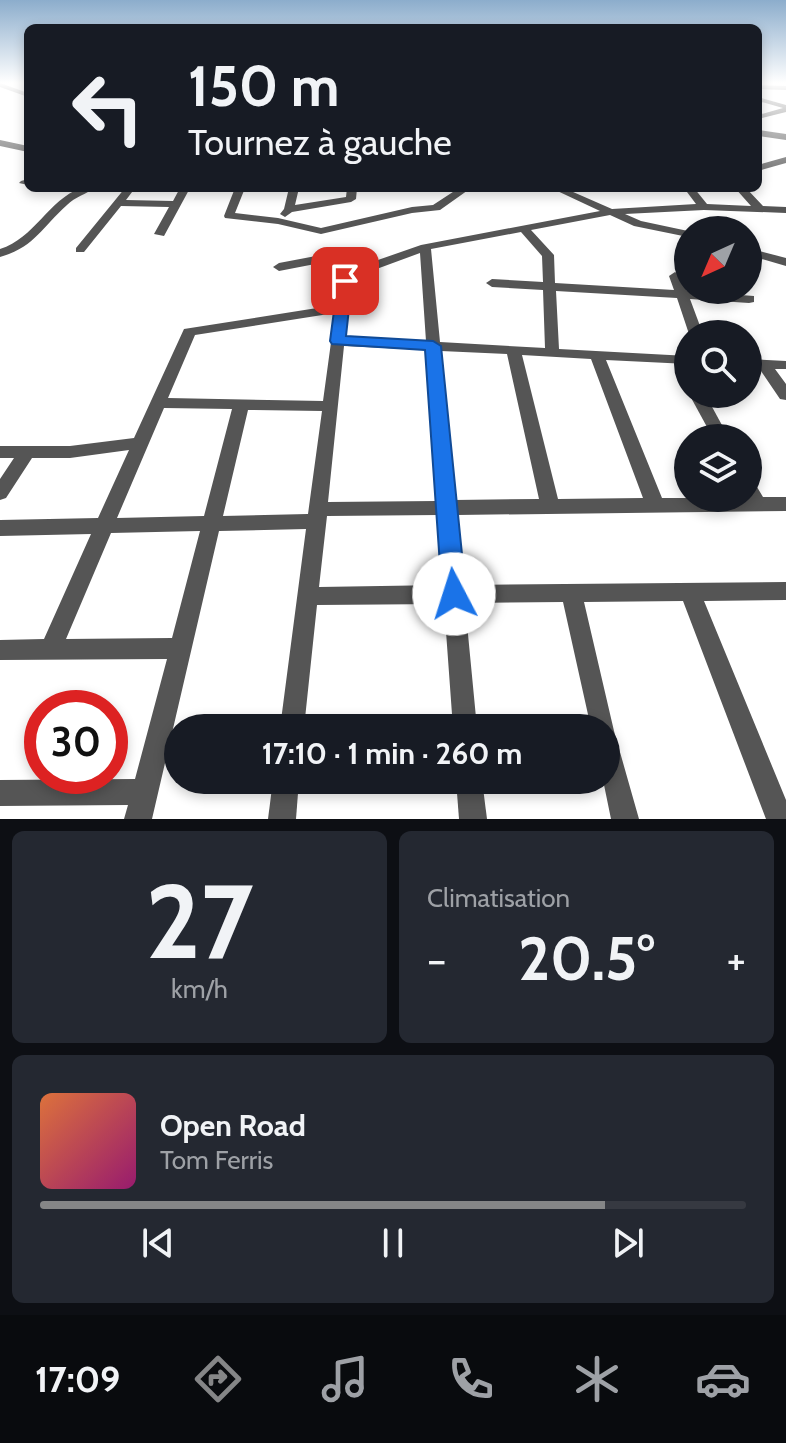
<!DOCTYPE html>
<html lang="fr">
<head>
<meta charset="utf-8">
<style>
  :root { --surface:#171b24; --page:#242831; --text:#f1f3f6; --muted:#9ea1a6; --line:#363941; --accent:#858687 }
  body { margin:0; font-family:Cabin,sans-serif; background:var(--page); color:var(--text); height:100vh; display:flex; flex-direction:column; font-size:30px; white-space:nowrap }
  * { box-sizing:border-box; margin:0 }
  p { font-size:26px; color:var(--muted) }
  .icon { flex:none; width:44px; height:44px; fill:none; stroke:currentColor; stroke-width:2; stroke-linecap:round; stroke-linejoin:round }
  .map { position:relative; height:819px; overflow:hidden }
  .drawer { display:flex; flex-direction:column; gap:12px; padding:12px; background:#0d0f14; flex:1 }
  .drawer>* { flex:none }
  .guide { position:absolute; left:24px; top:24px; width:738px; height:168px; border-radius:12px; box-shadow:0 4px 12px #0003; background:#171b24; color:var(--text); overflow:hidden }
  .needle { width:52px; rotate:224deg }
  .controls { position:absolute; left:674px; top:216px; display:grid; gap:16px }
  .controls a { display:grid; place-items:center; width:88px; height:88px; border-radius:50%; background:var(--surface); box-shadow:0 4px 12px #0003; font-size:40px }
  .speed { position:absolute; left:24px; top:690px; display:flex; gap:16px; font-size:40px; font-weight:700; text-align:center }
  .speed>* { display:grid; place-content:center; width:104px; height:104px; border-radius:50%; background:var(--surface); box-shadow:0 4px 12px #0003; line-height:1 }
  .speed .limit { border:12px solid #d22; background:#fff; color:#111 }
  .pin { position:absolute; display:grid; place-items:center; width:68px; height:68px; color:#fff; margin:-34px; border-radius:16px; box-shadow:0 4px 12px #0006 }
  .me { position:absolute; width:88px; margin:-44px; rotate:355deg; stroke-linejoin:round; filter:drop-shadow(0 0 6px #0008) }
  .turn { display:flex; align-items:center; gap:28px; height:168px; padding:0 32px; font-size:36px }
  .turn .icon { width:104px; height:104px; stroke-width:2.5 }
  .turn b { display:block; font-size:56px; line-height:68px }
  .big { font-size:60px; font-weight:700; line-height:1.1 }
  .drawer .tile { flex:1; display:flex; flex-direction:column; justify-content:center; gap:12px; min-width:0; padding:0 28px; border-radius:12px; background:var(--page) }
  .drawer .dial { align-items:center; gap:0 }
  .dial b { font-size:104px; line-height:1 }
  .song { display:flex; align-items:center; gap:24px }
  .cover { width:96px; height:96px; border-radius:12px; background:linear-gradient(135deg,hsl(20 70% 55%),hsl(320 70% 35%)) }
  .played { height:8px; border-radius:4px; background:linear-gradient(90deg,var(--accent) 80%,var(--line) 80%) }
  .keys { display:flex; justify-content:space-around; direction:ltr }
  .heat { display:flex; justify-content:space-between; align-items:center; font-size:44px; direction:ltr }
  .drawer .tiles { flex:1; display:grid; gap:12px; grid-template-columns:1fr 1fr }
  .tile:last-child { grid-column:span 2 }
  .trip { position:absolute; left:164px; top:714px; width:456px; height:80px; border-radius:40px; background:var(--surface); box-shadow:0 4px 12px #0003; font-weight:700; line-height:80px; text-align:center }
  .menu { display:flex; height:128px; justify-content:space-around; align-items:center; background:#090b0e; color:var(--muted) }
  .menu .icon { width:56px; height:56px }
  .menu .active { color:var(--accent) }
  .menu b { font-size:36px; color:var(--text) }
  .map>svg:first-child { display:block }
</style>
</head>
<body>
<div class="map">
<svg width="786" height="819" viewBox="0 0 786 819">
  <rect width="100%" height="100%" fill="#fff"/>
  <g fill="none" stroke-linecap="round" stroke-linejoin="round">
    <g fill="#555" fill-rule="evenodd">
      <polygon points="0,83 28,93 28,97 0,87"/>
      <polygon points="758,85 786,86 786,90 758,89"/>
      <polygon points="758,97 786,105 786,112 758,119 758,115 783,108 758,101"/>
      <polygon points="758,130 786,134 786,140 758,136"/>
      <polygon points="0,140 28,146 28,152 0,146"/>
      <polygon points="786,157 786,163 758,171 758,165"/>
      <polygon points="28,179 28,185 19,183 21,181"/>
      <path d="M81 188H95C86 194 75 197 67 205 42 227 35 247 0 257V249C35 238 48 200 81 188Z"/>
      <polygon points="125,188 135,188 126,200 173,201 180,188 190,188 164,236 154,234 169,207 121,206 84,252 76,252 76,248"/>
      <polygon points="235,188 245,188 235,213 278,218 321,228 412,207 433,205 459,188 471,188 440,210 412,213 321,234 278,224 225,218 224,216"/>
      <polygon points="289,188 299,188 295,205 346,197 347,188 357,188 356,199 351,202 292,212 285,217 280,214 284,209"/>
      <path d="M551 188H564L612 209 696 204 684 188H694L707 204 751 206 735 188H746L763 206 786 207V213L704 210 625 214 641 221 688 231V237L634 226 610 215 531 230 554 255 555 283 674 290 669 276 675 272 681 276 687 291 754 296V302L749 303 690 299 703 334H689L677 298 556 291 559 349 688 356V364L606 360 662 498H748V480L754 482 763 497H786V511L457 515 464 585 786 582V600L704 601 786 800V819H766L683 601 584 602 614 731 639 819H611L603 780H606V728H591L563 602 465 603 477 728H453L444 604 317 605 304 728H280L306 529 219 531 152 819H124L128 805 0 806V780L135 779 167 659 0 660V640L44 639 91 534 0 536V520L98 518 129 450 70 458H32L6 498 0 500V479L14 458H0V446H70L134 438 184 329 336 305 341 278 355 268 421 245 600 211ZM521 232 542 256 543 282 492 279 486 283 492 287 543 290 545 348 440 342 431 249ZM420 253 426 341 345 337 351 282 363 274ZM335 313 323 401 168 398 195 335ZM344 346 426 350 437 501 328 502ZM441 351 507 354 539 499 455 500ZM522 355 591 359 643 498 558 499ZM164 408 232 409 204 516 117 518ZM248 410 322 411 308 514 223 516ZM438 515 443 585 319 587 327 516ZM200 531 172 638 66 639 111 533Z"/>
      <polygon points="748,248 786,258 786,266 748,255"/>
      <polygon points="337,252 343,256 341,259 279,271 273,267 279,263"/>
      <polygon points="748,359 786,361 786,369 775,369 786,384 786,400 780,399 759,368 748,367"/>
      <polygon points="689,394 705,394 729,438 713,438"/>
      <polygon points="273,780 299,780 296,819 268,819"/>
      <polygon points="456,780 482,780 487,819 459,819"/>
    </g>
  </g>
  <linearGradient id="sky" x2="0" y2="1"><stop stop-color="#8cadcc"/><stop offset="0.42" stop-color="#fff"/><stop offset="1" stop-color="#fff" stop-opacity="0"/></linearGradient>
  <rect width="786" height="197" fill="url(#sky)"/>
  <polygon fill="#1a73e8" stroke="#114b97" stroke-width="2" points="345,277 352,281 346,336 433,341 441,346 466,594 462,601 454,604 446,601 442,594 425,350 332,344 330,341 338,281"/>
</svg>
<div class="controls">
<a><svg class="needle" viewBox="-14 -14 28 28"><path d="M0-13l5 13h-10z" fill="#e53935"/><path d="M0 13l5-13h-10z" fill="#9ea1a6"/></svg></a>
<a><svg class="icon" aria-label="search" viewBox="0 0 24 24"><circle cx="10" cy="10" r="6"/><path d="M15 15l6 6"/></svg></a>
<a><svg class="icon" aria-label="layers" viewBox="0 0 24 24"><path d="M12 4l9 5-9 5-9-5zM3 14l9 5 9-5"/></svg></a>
</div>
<div class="speed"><div class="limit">30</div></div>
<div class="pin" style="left:345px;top:281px;background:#d93025"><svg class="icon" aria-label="arrive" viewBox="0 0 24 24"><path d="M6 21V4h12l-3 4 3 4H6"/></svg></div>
<svg class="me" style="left:454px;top:594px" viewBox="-20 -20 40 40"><circle r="19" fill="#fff"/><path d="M0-13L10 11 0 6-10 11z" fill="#1a73e8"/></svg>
<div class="trip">17:10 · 1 min · 260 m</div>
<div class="guide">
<div class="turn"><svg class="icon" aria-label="left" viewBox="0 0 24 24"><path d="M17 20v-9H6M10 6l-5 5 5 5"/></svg><div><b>150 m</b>Tournez à gauche</div></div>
</div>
</div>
<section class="drawer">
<div class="tiles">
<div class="tile dial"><b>27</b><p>km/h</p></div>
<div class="tile"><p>Climatisation</p>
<div class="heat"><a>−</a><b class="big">20.5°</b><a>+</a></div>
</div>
<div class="tile">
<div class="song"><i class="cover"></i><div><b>Open Road</b><p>Tom Ferris</p></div></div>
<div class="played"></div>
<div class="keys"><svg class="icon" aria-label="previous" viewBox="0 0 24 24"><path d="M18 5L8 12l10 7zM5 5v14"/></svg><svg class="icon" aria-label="pause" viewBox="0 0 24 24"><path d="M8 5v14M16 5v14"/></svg><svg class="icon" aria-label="next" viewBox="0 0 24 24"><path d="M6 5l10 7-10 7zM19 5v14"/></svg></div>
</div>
</div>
</section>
<nav class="menu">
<b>17:09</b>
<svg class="icon active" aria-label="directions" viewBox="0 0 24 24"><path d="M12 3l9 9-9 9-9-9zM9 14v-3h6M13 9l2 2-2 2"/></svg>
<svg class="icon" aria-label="music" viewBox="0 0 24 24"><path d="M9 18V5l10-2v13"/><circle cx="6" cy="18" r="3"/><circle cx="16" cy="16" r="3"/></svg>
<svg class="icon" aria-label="phone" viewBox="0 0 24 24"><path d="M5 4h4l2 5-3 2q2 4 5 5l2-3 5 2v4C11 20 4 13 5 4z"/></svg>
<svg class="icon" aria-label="climate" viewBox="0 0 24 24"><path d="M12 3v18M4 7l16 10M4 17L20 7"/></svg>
<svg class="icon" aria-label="car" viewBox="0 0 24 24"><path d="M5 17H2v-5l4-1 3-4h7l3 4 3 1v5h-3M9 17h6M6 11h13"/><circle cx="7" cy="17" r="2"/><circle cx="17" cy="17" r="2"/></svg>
</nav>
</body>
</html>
